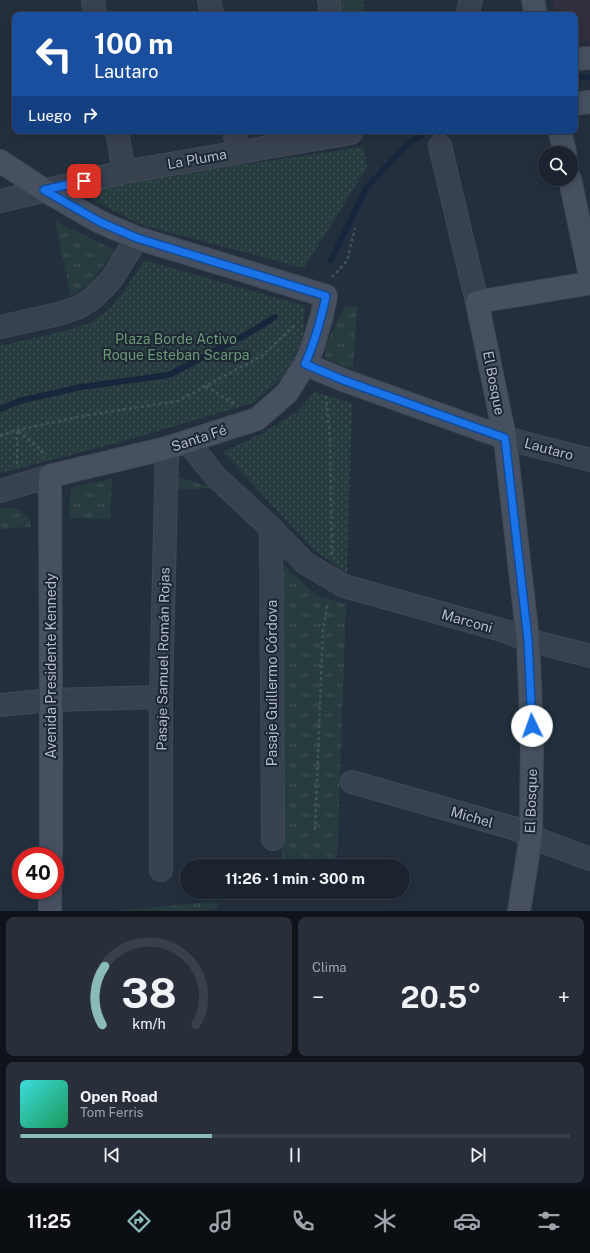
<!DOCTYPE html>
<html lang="es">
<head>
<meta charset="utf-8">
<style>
  :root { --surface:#1b232e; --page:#282f3a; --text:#f1f3f6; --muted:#a0a4aa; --line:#39404a; --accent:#8bbbb9 }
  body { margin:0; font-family:"Public Sans",sans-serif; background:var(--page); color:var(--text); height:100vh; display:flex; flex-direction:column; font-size:15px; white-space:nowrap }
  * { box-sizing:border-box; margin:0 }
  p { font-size:13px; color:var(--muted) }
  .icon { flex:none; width:22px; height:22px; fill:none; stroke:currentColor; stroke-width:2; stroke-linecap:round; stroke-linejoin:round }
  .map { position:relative; height:911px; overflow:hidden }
  .details { display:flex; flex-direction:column; gap:6px; padding:6px; background:#0f1319; flex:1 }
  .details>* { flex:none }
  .guide { position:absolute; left:12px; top:12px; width:566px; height:122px; border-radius:8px; box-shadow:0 2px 10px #0003,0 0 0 1px var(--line); background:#1a4fa0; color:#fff; overflow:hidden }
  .controls { position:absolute; left:538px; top:146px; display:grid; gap:8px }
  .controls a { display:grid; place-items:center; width:40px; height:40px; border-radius:50%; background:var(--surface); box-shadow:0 2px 10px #0003,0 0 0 1px var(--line); font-size:20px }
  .speed { position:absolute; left:12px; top:847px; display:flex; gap:8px; font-size:20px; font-weight:700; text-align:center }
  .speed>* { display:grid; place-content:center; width:52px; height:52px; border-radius:50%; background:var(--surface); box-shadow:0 2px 10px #0003,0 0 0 1px var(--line); line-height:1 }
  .speed .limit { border:6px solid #d22; background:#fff; color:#111 }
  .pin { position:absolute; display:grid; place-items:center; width:34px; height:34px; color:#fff; margin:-17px; border-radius:8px; box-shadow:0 2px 6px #0006 }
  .me { position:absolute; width:44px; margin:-22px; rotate:357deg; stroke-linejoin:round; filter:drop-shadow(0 0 3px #0008) }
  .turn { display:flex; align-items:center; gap:14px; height:84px; padding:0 16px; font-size:18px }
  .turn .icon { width:52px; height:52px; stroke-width:2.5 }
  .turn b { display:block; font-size:28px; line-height:34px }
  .then { display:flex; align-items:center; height:38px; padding:0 16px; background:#0003; gap:8px; font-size:15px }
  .big { font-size:30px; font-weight:700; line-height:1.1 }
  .details .widget { flex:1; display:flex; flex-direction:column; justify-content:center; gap:6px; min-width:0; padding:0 14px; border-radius:8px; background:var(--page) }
  .details .dial { align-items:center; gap:0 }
  .dial svg { height:104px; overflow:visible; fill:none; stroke:var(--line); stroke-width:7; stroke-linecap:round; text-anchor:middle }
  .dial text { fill:var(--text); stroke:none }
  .song { display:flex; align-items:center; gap:12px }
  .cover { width:48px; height:48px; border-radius:6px; background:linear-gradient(135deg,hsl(180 70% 55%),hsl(150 70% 35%)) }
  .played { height:4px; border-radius:2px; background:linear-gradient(90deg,var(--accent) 35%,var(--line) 35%) }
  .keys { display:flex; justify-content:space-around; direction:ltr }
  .heat { display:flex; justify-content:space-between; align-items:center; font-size:22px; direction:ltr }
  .details .tiles { flex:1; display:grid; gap:6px; grid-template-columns:1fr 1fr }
  .widget:last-child { grid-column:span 2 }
  .trip { position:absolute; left:180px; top:859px; width:230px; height:40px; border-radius:20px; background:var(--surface); box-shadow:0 2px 10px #0003,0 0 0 1px var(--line); font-weight:700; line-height:40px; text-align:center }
  .dock { display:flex; height:64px; justify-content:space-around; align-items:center; background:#0b0e12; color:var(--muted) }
  .dock .icon { width:28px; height:28px }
  .dock .on { color:var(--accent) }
  .dock b { font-size:18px; color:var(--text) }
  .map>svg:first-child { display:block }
</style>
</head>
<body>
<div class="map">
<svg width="590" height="911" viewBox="0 0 590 911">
  <defs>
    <pattern id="grass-tufts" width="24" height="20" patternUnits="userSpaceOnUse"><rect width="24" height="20" fill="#263c3f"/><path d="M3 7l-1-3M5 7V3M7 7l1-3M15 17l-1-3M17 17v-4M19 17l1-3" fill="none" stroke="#435659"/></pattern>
    <pattern id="park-dots" width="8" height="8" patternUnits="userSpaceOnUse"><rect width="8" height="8" fill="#263c3f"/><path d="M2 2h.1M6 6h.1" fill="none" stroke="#435659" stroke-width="1.8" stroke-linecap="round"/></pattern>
  </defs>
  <rect width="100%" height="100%" fill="#242f3e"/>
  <polygon fill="#32303f" points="552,0 590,0 590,41 575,43 575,15 556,15"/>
  <g fill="url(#grass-tufts)">
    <polygon points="342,0 364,0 364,15 344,15"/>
    <polygon points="55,221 115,250 90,283 71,296"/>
    <polygon points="345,307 357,307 353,369 326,359 324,347"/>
    <polygon points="176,476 214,488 177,490"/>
    <polygon points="112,478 110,519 69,518 71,488"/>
    <polygon points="9,507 20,510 30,519 31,527 0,529 0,509"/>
    <polygon points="277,559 317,596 346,604 337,866 282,866"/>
    <polygon points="217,901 218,908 204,911 119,911"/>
  </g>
  <g fill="url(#park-dots)">
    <polygon points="364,147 367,167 304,268 142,225 72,189"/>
    <polygon points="144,260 305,306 303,341 284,376 253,403 117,443 0,473 0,346 68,330 92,322 109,309 123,293"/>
    <polygon points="315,392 352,403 347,573 313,549 223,452 261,434 297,412"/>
  </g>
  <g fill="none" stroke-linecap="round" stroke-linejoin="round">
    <g stroke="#17263c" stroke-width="6">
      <polyline points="579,78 590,77"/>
      <polyline points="331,260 367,187 409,143 427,131"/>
      <polyline points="0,409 19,401 81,387 169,375 249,333 275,317"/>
    </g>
    <g stroke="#414a57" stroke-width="24">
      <g id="street">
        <polyline points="93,0 95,15"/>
        <polyline points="209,0 212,15"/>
        <polyline points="329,0 331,15"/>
        <polyline points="467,15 471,0"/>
        <polyline points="117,131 124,172"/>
        <polyline points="234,131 238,152"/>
        <polyline points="440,146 477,302"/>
        <polyline points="0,201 124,172 351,133 351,131"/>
        <polyline points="0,327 59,314 79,307 93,298 111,280 137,238"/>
        <polyline points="505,438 590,460"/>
        <polyline points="187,441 216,477 271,528 305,563 344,586 505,631 528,640 590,656"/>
        <polyline points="0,491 50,476"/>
        <polyline points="271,528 273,839"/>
        <polyline points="0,705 51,700 161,697"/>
        <polyline points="352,782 513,828 547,843 590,859"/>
        <polyline points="161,870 161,697 167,448"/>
      </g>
    </g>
    <g stroke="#414a57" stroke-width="24">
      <g id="secondary">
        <polyline points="533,0 536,15"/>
        <polyline points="575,59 590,58"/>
        <polyline points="575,104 590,102"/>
        <polyline points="560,131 565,153"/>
        <polyline points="0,161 44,190 100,222 137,238 326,296 322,315 312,349 305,364 287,393 257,419 167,448 50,476 51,700 51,856"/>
        <polyline points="570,179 590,275"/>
        <polyline points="305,364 343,380 505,438"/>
        <polyline points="50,911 50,890"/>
        <polyline points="519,911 531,836 532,740 528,640 505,438 477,302 590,283"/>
      </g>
    </g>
    <g stroke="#3f5557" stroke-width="2.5" stroke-dasharray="3 3" stroke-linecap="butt">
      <polyline points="332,277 347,261 355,228"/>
      <polyline points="206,386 234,404"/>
      <polyline points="326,396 330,438 332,555"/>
      <polyline points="0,436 17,430 88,415 178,401 263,355 296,324"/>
      <polyline points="17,464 17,430 41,450 44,457"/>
      <polyline points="315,830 323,629 328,602"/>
    </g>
    <use href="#street" stroke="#38414e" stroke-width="22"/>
    <use href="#secondary" stroke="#465061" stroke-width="22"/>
  </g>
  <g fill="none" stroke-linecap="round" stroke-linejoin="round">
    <g stroke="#114b97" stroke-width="10">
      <path id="route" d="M84 181 44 190 100 222 137 238 326 296C321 319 315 342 305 364L343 380 505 438 528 640 532 726"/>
    </g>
    <use href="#route" stroke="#1a73e8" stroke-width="7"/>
  </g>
  <g text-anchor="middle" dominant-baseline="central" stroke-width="4" stroke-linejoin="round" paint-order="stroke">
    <g font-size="14" fill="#b4bcc9" stroke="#1d2633">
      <text transform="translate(197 159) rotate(-10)">La Pluma</text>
      <text transform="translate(494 383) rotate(79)">El Bosque</text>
      <text transform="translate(199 438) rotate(-18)">Santa Fé</text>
      <text transform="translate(549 449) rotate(15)">Lautaro</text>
      <text transform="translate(467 621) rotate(16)">Marconi</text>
      <text transform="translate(163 659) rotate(-89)">Pasaje Samuel Román Rojas</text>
      <text transform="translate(51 666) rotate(-90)">Avenida Presidente Kennedy</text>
      <text transform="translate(272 683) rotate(-90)">Pasaje Guillermo Córdova</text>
      <text transform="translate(531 801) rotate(-88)">El Bosque</text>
      <text transform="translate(472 817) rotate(16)">Michel</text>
    </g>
    <g font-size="14" fill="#6b9a76" stroke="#1d2633">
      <text x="176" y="339">Plaza Borde Activo<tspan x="176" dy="16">Roque Esteban Scarpa</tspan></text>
    </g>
  </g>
</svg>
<div class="controls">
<a><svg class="icon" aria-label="search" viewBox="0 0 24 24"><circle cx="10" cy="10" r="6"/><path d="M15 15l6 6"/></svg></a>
</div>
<div class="speed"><div class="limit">40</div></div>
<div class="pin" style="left:84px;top:181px;background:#d93025"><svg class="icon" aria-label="arrive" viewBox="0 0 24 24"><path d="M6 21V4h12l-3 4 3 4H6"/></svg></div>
<svg class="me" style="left:532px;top:726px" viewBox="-20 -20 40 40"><circle r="19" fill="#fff"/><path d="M0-13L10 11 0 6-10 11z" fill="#1a73e8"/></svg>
<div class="trip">11:26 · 1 min · 300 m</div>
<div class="guide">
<div class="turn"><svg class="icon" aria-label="left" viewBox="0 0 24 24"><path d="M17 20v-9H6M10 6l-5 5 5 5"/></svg><div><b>100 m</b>Lautaro</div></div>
<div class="then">Luego<svg class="icon" aria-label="right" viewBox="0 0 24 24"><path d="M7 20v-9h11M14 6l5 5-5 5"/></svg></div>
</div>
</div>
<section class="details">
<div class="tiles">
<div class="widget dial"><svg viewBox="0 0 100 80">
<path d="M14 69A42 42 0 1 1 86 69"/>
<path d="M14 69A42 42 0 0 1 16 24" stroke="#8bbbb9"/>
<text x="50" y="56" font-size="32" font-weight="700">38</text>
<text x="50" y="72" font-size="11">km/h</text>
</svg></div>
<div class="widget"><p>Clima</p>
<div class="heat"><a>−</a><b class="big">20.5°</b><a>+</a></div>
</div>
<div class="widget">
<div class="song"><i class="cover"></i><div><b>Open Road</b><p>Tom Ferris</p></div></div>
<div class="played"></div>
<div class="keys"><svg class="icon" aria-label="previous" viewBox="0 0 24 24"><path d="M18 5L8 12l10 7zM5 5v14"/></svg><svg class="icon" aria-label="pause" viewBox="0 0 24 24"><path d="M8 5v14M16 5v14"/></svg><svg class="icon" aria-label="next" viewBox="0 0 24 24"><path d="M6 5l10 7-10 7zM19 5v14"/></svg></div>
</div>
</div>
</section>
<nav class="dock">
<b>11:25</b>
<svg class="icon on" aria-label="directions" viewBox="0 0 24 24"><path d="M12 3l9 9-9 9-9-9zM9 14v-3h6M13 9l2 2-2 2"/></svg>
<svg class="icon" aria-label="music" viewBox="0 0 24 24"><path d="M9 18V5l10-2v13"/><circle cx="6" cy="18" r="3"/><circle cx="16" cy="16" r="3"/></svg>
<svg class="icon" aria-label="phone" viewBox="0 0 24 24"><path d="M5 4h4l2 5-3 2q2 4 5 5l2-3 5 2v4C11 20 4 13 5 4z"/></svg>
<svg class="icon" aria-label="climate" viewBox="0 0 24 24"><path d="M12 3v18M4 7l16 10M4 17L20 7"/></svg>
<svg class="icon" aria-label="car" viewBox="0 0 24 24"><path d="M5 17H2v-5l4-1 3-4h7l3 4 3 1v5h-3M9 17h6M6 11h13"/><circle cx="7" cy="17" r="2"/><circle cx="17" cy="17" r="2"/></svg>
<svg class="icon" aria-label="filters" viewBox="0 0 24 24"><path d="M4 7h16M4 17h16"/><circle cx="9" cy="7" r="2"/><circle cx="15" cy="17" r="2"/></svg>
</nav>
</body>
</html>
